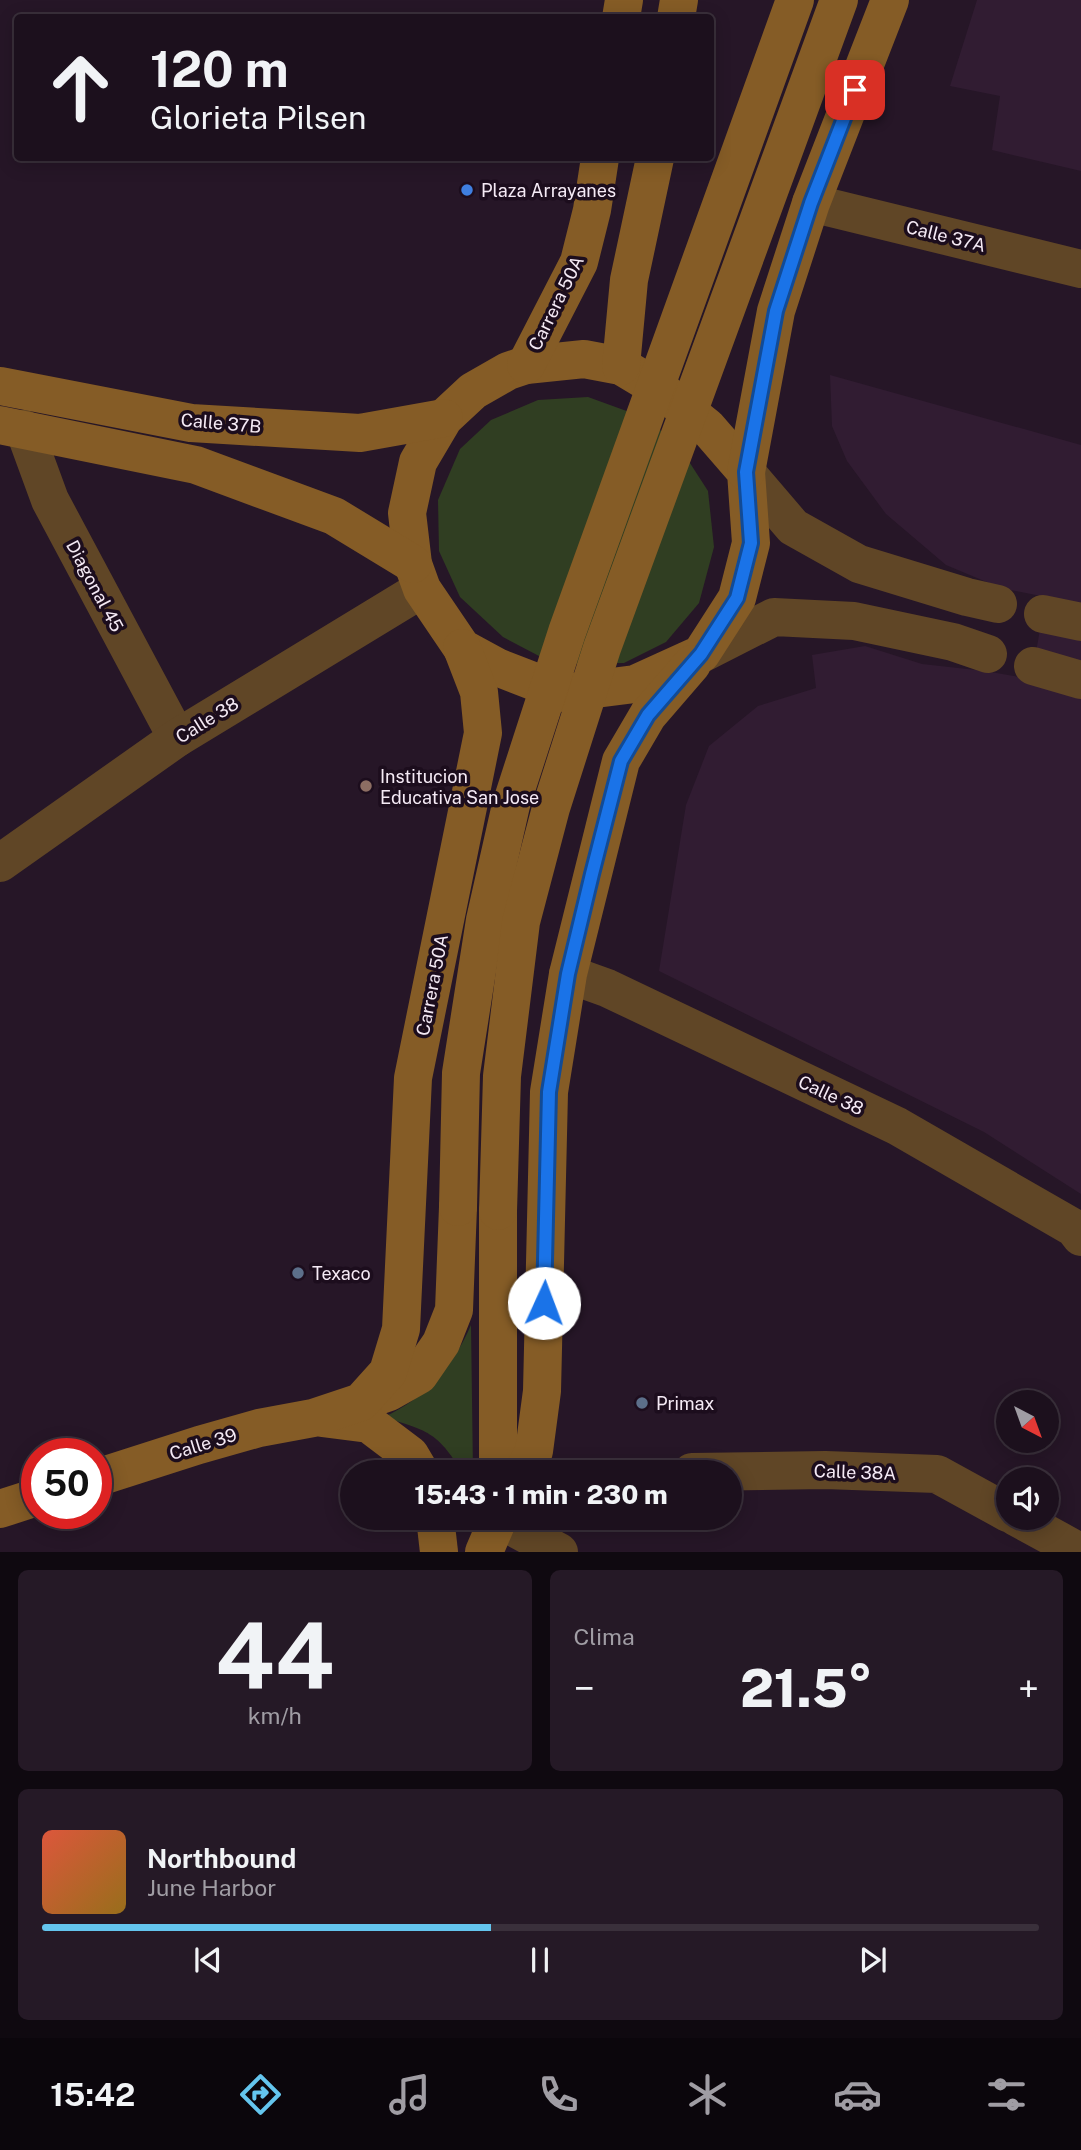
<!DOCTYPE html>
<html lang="es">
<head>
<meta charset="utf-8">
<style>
  :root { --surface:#1c101d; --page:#251926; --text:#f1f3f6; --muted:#a09da4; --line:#3a303b; --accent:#64c5ee }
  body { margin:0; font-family:"Public Sans",sans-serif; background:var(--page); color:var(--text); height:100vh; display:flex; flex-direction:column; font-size:26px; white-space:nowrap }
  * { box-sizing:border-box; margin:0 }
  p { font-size:23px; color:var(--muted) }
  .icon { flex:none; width:38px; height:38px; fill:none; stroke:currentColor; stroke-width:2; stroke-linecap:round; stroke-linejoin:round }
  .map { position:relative; height:1552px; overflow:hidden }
  .details { display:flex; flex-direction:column; gap:18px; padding:18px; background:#0f0910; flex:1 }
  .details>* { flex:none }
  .guide { position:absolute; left:14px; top:14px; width:700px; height:147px; border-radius:7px; box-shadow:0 4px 18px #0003,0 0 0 2px var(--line); background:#1c101d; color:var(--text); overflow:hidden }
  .needle { width:46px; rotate:139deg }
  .tools { position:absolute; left:996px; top:1390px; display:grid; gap:14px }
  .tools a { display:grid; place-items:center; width:63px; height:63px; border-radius:50%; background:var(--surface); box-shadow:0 4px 18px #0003,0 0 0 2px var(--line); font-size:35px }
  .speed { position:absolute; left:21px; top:1438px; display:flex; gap:14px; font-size:35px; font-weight:700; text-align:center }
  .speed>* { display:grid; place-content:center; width:91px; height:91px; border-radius:50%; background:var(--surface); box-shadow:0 4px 18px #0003,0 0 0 2px var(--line); line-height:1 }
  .speed .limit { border:10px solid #d22; background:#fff; color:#111 }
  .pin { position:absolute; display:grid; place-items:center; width:60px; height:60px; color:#fff; margin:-30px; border-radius:14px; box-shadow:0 4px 10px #0006 }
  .me { position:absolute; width:77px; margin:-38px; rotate:2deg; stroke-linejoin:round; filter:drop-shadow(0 0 5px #0008) }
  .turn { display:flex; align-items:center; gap:24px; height:147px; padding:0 21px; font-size:32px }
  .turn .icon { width:91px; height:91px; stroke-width:2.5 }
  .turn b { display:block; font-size:49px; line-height:60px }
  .big { font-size:52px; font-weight:800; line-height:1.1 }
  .details .card { flex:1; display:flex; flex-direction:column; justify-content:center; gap:10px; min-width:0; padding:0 24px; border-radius:10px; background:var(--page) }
  .details .dial { align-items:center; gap:0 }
  .dial b { font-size:91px; line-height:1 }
  .song { display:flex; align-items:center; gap:21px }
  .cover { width:84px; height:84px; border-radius:10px; background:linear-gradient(135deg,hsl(10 70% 55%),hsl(40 70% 35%)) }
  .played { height:7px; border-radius:4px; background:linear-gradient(90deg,var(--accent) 45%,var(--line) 45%) }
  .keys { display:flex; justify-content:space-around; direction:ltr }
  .heat { display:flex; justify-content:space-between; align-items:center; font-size:38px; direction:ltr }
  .details .tiles { flex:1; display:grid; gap:18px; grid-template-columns:1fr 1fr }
  .card:last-child { grid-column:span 2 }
  .trip { position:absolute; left:340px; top:1460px; width:402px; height:70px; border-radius:35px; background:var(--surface); box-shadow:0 4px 18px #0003,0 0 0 2px var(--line); font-weight:800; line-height:70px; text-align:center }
  .menu { display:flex; height:112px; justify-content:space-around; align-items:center; background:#0b060c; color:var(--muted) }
  .menu .icon { width:49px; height:49px }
  .menu .current { color:var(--accent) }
  .menu b { font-size:32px; color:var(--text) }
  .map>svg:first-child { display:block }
</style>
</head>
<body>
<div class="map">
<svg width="1081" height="1552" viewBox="0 0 1081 1552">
  <rect width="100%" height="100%" fill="#261627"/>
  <g fill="#311c32">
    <polygon points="977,0 1081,0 1081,171 992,150 1000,96 950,86"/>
    <polygon points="830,375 1081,445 1081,1194 984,1132 659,971 686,805 709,746 758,706 816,688 812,655 865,646 922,664 985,671 1031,679 1046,597 1001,588 946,565 886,514 847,461 832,426"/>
  </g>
  <g fill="#303e22">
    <polygon points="588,397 643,417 677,443 708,491 714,547 699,603 666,642 624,663 569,664 539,656 503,637 460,597 439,551 438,500 460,449 491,420 538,400"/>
    <path d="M471 1325 473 1472H462C437 1431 427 1431 384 1417 427 1397 452 1368 471 1325Z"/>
  </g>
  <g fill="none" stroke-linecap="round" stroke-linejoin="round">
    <g stroke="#604626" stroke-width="38">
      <polyline points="811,203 1081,269"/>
      <polyline points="24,429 50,500 177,738"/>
      <polyline points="746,472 793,527 859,564 967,597 998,604"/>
      <polyline points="1043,614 1081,622"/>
      <polyline points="701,654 774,617 854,621 953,642 988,654"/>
      <polyline points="1033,666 1081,680"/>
      <polyline points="0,863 177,738 422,589"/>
      <polyline points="568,974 607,988 897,1126 1074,1228 1081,1237"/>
      <polyline points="692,1472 825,1470 937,1474 1008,1513"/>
      <polyline points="1016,1517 1080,1552"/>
      <polyline points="498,1519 559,1552"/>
    </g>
    <g stroke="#855c26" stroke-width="38">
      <polyline points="621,18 624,0"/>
      <polyline points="676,18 679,0"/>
      <polygon points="584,359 621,366 661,390 707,427 746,472 751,543 737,598 701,654 635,684 564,693 497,667 462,648 422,589 413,564 407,513 418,462 444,418 473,391 508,371 526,365"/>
      <polyline points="526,365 579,262 592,210 600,158"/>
      <polyline points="621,366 629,280 655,158"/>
      <polyline points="0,386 191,423 360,433 444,418"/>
      <polyline points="0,425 196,465 334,516 413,564"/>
      <polyline points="746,472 776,311 811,203 890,0"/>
      <polyline points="498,1211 498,1472"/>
      <polyline points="366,1400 389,1392 419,1375 441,1343 454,1310 458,1207"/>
      <polyline points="322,1418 369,1424 410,1455 420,1472"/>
      <polyline points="523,1472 534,1451 542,1391 549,1092 568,974 621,761 648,715 692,664"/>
      <polyline points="96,1478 199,1445 259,1428 313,1418 361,1402 388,1372 401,1329 413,1078 483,733 479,692 462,648"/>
      <polyline points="0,1509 37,1497"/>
      <polyline points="435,1517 439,1552"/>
      <polyline points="484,1552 499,1517"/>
    </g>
    <g stroke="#855c26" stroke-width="38">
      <polyline points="458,1207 461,1073 485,920 511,805 567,632 795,0"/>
      <polyline points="498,1211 502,1076 521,922 551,808 602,648 839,0"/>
    </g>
  </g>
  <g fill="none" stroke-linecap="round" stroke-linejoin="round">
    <g stroke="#114b97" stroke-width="18">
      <polyline id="route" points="544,1303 549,1092 568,974 592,874 621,761 648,715 701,654 737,598 751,543 746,472 776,311 811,203 855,90"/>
    </g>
    <use href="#route" stroke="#1a73e8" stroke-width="12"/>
  </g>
  <circle fill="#3f7fe0" stroke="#1c0d1d" stroke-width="2.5" cx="467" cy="190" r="7"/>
  <circle fill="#8d6e63" stroke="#1c0d1d" stroke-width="2.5" cx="366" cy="786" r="7"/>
  <g fill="#5c6f8a" stroke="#1c0d1d" stroke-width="2.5">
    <circle cx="298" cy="1273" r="7"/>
    <circle cx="642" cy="1403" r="7"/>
  </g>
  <g text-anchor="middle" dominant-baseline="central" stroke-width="7" stroke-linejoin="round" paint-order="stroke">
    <g font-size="18" fill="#f5eaf5" stroke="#1c0d1d" text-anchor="start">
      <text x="481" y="190">Plaza Arrayanes</text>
      <text x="380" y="776">Institucion<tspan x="380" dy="21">Educativa San Jose</tspan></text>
      <text x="312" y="1273">Texaco</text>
      <text x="656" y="1403">Primax</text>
    </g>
    <g font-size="18" fill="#f5eaf5" stroke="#1c0d1d">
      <text transform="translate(946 236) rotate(14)">Calle 37A</text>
      <text transform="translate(556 303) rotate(-64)">Carrera 50A</text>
      <text transform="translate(221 423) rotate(5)">Calle 37B</text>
      <text transform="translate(95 586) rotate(62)">Diagonal 45</text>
      <text transform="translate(207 720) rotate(-32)">Calle 38</text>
      <text transform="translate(432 985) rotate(-79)">Carrera 50A</text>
      <text transform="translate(831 1095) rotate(25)">Calle 38</text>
      <text transform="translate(203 1444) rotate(-17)">Calle 39</text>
      <text transform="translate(855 1472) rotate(2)">Calle 38A</text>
    </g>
  </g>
</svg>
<div class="tools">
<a><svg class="needle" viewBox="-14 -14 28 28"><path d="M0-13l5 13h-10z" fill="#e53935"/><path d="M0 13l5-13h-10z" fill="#a09da4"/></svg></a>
<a><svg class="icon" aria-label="sound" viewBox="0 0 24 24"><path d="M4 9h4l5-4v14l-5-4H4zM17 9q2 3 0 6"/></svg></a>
</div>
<div class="speed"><div class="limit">50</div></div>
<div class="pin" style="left:855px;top:90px;background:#d93025"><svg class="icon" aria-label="arrive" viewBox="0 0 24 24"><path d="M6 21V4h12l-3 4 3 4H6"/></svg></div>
<svg class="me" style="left:544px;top:1303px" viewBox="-20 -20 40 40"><circle r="19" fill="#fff"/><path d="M0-13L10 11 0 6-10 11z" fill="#1a73e8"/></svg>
<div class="trip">15:43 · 1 min · 230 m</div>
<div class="guide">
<div class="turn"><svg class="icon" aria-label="ahead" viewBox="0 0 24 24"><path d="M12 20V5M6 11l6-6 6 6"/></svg><div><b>120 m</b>Glorieta Pilsen</div></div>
</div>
</div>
<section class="details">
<div class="tiles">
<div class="card dial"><b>44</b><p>km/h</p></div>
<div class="card"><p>Clima</p>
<div class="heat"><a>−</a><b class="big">21.5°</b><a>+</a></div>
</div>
<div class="card">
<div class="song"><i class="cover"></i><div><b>Northbound</b><p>June Harbor</p></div></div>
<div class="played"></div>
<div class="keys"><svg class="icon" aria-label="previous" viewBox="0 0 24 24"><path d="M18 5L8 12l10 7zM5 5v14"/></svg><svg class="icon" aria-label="pause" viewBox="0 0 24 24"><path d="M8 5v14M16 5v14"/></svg><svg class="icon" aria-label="next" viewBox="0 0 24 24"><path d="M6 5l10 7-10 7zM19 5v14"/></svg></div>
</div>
</div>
</section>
<nav class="menu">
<b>15:42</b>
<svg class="icon current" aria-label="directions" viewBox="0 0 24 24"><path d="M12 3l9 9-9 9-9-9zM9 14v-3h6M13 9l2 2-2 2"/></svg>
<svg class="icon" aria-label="music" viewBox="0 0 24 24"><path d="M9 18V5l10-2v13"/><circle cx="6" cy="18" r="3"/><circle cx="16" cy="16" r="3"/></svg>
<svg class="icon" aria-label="phone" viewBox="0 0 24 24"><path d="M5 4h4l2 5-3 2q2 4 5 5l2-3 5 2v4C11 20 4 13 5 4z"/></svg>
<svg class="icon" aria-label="climate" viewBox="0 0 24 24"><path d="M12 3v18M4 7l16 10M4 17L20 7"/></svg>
<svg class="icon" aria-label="car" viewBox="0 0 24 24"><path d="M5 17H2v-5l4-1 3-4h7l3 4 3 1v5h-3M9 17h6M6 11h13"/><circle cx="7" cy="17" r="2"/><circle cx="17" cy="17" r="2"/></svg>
<svg class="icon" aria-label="filters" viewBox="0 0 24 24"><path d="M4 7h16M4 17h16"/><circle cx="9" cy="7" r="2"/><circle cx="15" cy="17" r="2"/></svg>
</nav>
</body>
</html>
